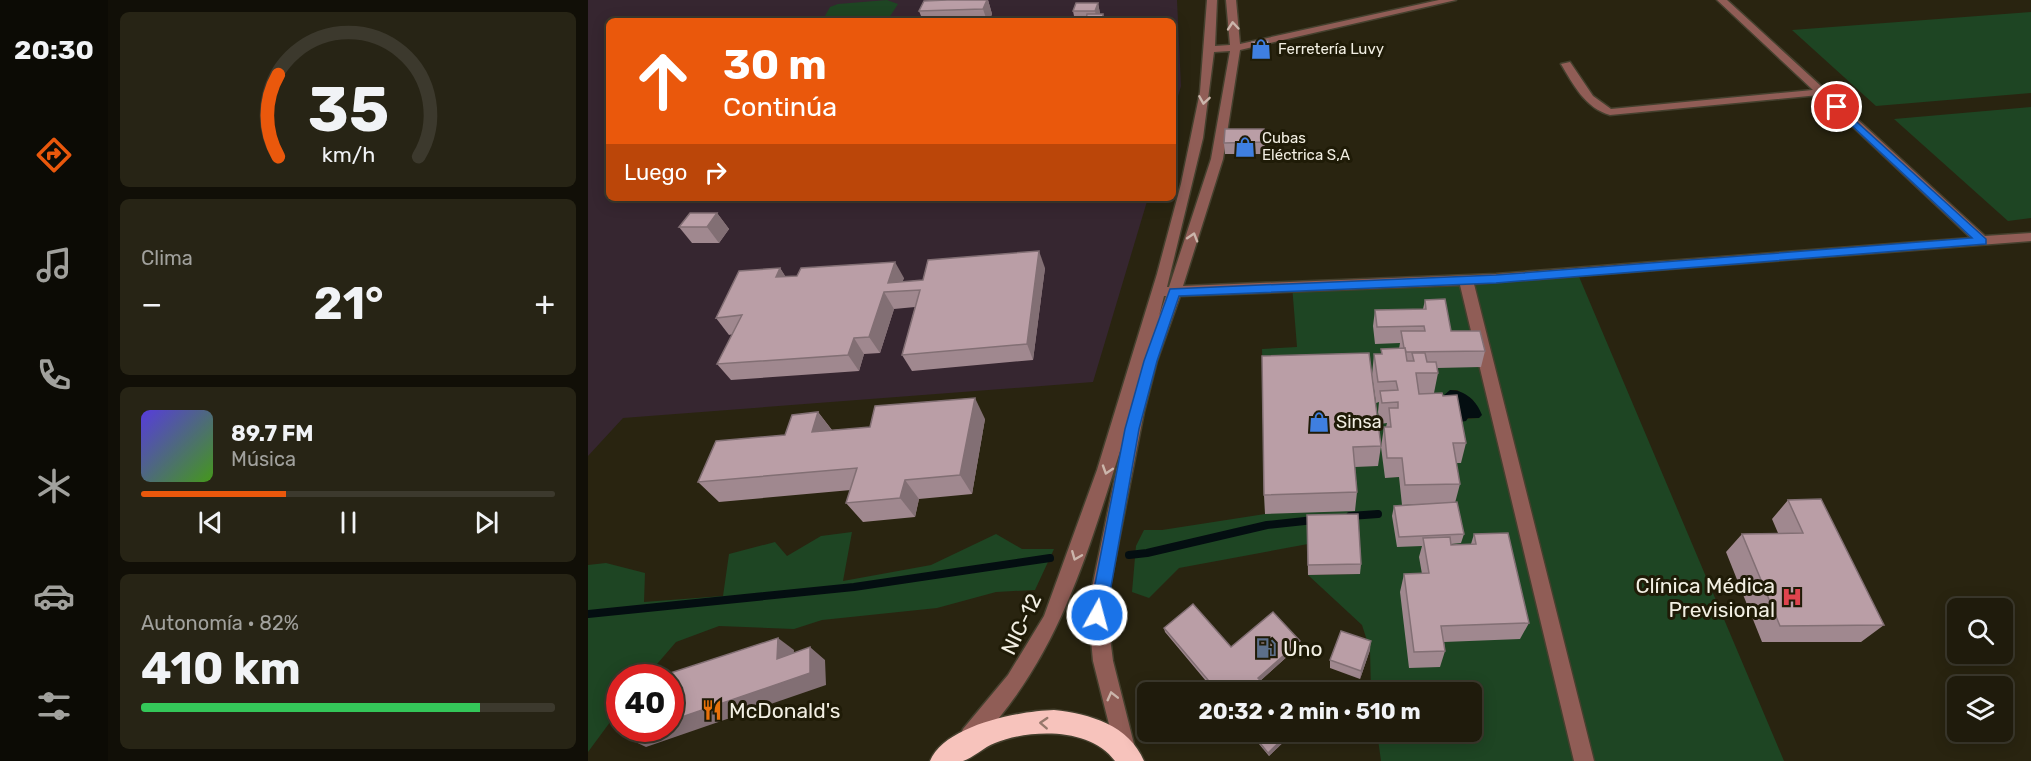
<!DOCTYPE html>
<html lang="es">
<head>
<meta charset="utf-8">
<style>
  :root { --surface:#1f1b0c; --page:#272415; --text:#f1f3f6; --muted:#a1a19d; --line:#3c392d; --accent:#ea580c }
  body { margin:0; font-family:Rubik,sans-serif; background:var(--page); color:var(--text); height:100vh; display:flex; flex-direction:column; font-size:22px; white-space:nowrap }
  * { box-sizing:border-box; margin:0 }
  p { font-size:20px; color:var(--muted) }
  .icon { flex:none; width:33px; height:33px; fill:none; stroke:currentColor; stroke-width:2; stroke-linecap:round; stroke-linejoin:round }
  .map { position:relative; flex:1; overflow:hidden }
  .sheet { display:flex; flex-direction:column; gap:12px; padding:12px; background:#110f07; width:480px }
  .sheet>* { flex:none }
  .guide { position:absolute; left:18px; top:18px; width:570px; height:183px; border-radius:9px; box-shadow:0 3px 15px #0003,0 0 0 2px var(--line); background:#ea580c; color:#fff; overflow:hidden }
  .tools { position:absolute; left:1359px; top:598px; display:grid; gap:12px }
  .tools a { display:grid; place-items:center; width:66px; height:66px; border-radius:9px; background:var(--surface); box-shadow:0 3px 15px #0003,0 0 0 2px var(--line); font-size:30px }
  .speed { position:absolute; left:18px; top:664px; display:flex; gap:12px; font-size:30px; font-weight:700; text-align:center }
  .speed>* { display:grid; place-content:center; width:78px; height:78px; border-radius:50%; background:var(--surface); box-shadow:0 3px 15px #0003,0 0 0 2px var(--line); line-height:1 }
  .speed .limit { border:9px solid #d22; background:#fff; color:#111 }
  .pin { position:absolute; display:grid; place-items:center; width:51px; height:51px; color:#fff; margin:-26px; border:3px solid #fff; border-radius:50%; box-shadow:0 2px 6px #0007 }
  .me { position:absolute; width:66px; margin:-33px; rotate:7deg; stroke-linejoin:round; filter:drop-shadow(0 0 4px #0008) }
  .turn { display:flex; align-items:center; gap:21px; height:126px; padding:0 18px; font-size:27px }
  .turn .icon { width:78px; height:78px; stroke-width:2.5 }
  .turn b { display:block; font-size:42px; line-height:51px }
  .then { display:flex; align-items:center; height:57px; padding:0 18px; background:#0003; gap:12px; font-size:22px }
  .big { font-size:45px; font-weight:700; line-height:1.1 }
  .sheet .widget { flex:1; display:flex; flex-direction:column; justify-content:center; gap:9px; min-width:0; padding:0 21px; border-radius:9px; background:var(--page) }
  .sheet .dial { align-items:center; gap:0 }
  .dial svg { height:156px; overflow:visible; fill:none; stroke:var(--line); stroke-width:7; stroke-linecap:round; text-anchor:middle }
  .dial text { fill:var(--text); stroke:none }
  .song { display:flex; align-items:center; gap:18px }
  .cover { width:72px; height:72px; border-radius:9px; background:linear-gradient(135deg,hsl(250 70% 55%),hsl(100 70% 35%)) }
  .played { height:6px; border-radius:3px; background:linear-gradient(90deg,var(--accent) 35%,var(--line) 35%) }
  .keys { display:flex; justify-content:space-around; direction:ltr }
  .heat { display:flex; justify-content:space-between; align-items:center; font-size:33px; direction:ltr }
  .charge { height:9px; border-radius:4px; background:linear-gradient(90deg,#34c759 82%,var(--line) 0) }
  .trip { position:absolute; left:549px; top:682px; width:345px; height:60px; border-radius:9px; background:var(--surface); box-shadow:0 3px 15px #0003,0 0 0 2px var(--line); font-weight:700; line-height:60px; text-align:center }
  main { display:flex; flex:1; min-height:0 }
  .tabs { display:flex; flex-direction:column; width:108px; justify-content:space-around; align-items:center; background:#0c0b05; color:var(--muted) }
  .tabs .icon { width:42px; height:42px }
  .tabs .on { color:var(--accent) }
  .tabs b { font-size:27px; color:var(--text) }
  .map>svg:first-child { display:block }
</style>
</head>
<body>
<main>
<nav class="tabs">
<b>20:30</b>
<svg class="icon on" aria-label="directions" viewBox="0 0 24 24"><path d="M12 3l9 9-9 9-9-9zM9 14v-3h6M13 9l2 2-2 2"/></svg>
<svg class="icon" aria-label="music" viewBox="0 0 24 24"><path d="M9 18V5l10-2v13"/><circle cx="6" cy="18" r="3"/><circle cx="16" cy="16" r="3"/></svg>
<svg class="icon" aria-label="phone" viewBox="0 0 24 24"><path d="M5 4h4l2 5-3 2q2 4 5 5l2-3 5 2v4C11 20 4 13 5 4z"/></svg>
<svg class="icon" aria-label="climate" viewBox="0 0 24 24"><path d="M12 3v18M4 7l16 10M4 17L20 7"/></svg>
<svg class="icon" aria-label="car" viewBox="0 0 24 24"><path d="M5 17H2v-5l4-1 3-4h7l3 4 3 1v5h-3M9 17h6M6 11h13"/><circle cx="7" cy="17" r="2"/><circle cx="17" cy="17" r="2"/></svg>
<svg class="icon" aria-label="filters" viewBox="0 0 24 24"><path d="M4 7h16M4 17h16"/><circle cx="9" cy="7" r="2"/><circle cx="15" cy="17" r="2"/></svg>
</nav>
<section class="sheet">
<div class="widget dial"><svg viewBox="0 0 100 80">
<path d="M14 69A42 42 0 1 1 86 69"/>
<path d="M14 69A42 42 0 0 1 14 27" stroke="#ea580c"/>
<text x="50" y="56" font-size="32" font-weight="700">35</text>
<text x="50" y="72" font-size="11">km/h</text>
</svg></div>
<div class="widget"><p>Clima</p>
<div class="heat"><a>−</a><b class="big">21°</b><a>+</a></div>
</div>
<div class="widget">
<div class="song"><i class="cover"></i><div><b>89.7 FM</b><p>Música</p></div></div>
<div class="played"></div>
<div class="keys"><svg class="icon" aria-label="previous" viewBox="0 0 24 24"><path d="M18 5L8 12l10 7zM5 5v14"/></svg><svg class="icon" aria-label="pause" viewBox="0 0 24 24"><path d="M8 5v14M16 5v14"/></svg><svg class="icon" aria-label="next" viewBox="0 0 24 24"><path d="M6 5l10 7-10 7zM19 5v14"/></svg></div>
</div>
<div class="widget"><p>Autonomía · 82%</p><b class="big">410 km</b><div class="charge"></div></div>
</section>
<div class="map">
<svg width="1443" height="761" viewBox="0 0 1443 761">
  <rect width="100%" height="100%" fill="#292410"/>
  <polygon fill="#362630" points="0,0 589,0 593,86 585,113 585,21 21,21 21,198 560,198 505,382 35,418 0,456"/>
  <g fill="#1e4523" fill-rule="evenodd">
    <polygon points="299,0 310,4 299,21 234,21 242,7 250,4"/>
    <polygon points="1443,12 1443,93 1288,106 1204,30"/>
    <polygon points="1443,107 1443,218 1420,221 1306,119"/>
    <path d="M989 272 1196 761H793L789 732H884V693H783L782 650 774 625 720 575 772 574 720 544 591 568 561 598 544 592 548 546 556 530H574L677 514 674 349 709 347 704 285ZM862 390H869L885 400 891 418 878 419ZM806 402 873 462C847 465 823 477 797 477L807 423Z"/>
    <polygon points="264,532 255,581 343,565 408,534 434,549 466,549 447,590 408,592 349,608 234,620 206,629 131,626 88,642 57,678 32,678 31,710 0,752 0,565 18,563 57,573 56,602 135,596 141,554 187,542 199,556 233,536"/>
  </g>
  <path fill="#040e11" d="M862 390C877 390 889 401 894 415L891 418H880L878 421 872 422 855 396Z"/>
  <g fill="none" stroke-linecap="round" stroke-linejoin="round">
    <g stroke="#040e11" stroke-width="8">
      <polyline points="762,516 790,514"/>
      <polyline points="541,555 559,553 679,525 726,520"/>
      <polyline points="0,614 266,587 462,558"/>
    </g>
    <g stroke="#45402e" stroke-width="3">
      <path id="minor" d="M619 0H629L627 46 642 45 638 0H648L652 44 851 0H868L652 50 635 159 595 286 908 274 1383 238 1231 95 1022 115C997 108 985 84 973 64L982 62 1005 96 1023 109 1225 90 1129 0H1139L1397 236 1443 233V241L886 284 1006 761H986L872 285 592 296 569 361 556 412 518 607 525 661 548 752 545 759H531L528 752 505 661 500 607 533 448C498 558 470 658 389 743L382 746 375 743 372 736 375 729 420 675 456 616 509 470 569 274 593 184 612 92ZM642 51 623 159 581 287H579L615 138 626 52ZM576 296H578L571 316Z"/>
    </g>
    <g stroke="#45402e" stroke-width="3">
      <path id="highway" d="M466 710C502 714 541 725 556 761H527C502 727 442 729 407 743 396 747 385 758 375 761 365 761 352 761 342 761 357 725 431 711 466 710Z"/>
    </g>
    <use href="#minor" fill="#905d56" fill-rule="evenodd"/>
    <use href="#highway" fill="#f7c3bc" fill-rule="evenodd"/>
  </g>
  <g fill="#a0888f">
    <polygon points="400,0 404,14 401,21 335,21 331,11"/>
    <polygon points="510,3 512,14 515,14 517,21 487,21 485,11"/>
    <polygon points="664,42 682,47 682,52 665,53"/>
    <polygon points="677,140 677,154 637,154 636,143"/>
    <polygon points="129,213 141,229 131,243 104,243 91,227"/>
    <polygon points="192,268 197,276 316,278 314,282 457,268 445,360 324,371 314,355 327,307 306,309 292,353 276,354 271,371 143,380 129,364 145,334 141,335 128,318"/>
    <polygon points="837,300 863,331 897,351 893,367 849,368 850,373 846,393 855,396 878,443 873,463 868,463 872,484 867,503 876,534 873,543 863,544 863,545 883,544 886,534 941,623 932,639 856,642 857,651 852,667 821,668 812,592 816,574 834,574 831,557 834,546 809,547 804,516 806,506 836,504 814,505 811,477 797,478 793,447 796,427 798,427 799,423 792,424 790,412 791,402 788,403 784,375 786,354 793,354 793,349 811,349 812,343 787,344 785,326 787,310 835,309"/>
    <polygon points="674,356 793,446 790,466 767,467 769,492 767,511 677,514 676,495"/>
    <polygon points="230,412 244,430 397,419 384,494 331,499 327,517 275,522 258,503 263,490 131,502 110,482 197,435"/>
    <polygon points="1200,500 1296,625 1273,642 1174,642 1138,552 1154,534 1190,533 1184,519"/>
    <polygon points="719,515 773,564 772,574 720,575"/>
    <polygon points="576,628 643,647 712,641 712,645 673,680 684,693 628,693 577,632"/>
    <polygon points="782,650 772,679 742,668 742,660"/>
    <polygon points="661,732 706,732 681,756"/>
  </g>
  <g fill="#826f74">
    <polygon points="399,0 400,0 404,14 401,21 399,21 395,9"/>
    <polygon points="510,3 513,18 509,21 507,11"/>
    <polygon points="129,213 141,229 131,243 119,227"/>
    <polygon points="451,251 457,268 445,360 439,344"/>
    <polygon points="307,262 316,278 311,291 300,283"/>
    <polygon points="192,268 203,285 188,277"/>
    <polygon points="296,292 306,309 292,353 281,337"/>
    <polygon points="266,338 276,354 271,371 260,355"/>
    <polygon points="387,398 397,419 384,494 372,475"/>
    <polygon points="230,412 246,433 224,432"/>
    <polygon points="317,480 331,499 327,517 312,498"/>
    <polygon points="190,638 206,650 205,671 189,659"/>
    <polygon points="712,641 712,645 671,682 670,678"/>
    <polygon points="783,641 782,650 772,679 773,671"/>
    <polygon points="222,647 237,660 238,685 58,747 35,736 58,729 82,729 82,721"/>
    <polygon points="702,732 706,732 681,756 680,753"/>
  </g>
  <g fill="#ba9ea6" stroke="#826f74" stroke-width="1.5">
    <polygon points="359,0 399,0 395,9 331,11 336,1"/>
    <polygon points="488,3 510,3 507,11 485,11"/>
    <polygon points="499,14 515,14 514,21 498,21"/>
    <polygon points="680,40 682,47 665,48 664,42"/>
    <polygon points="637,129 676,129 676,142 636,143"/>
    <polygon points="102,213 129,213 119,227 91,227"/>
    <polygon points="451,251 439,344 314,355 332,290 296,292 281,337 266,338 260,355 129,364 154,315 128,318 151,271 192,268 188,277 209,276 213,268 307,262 300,283 335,280 340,260"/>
    <polygon points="857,299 863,331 892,331 897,351 818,352 817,348 816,348 813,331 837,331 836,326 789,327 787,310 838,309 837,300"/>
    <polygon points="817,348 819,361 826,361 824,353 837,353 839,362 848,362 850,373 828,373 831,394 854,393 855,396 869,395 878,443 865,443 872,484 817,485 814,458 799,458 796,427 803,427 801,408 810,408 810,402 794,403 792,391 810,390 808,381 790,382 786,354 794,354 793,349"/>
    <polygon points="781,353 793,446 765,447 769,492 676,495 674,356"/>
    <polygon points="387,398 372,475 317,480 312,498 258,503 269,468 110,482 128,441 197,435 204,415 230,412 224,432 282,427 287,406"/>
    <polygon points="1233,499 1296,625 1192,626 1154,534 1215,533 1200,500"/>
    <polygon points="869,502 876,534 811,537 806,506"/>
    <polygon points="770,514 773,564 720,565 719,515"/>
    <polygon points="920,533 941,623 853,626 857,651 826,652 816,574 841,573 835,538 862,537 863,545 888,544 886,534"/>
    <polygon points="605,604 643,647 685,612 712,641 670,678 684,693 631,693 576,628"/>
    <polygon points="753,631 783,641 773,671 742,660"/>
    <polygon points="190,638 189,659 222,647 222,673 82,721 82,678 67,678"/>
    <polygon points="36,729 58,729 35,736"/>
    <polygon points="663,732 702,732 680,753"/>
  </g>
  <defs><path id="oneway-chevron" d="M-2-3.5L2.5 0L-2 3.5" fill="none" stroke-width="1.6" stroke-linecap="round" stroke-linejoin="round" transform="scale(1.5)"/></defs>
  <g stroke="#cbb5ab">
    <use href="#oneway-chevron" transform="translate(645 26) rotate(-95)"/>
    <use href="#oneway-chevron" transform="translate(616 100) rotate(99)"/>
    <use href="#oneway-chevron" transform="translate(605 237) rotate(-73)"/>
    <use href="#oneway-chevron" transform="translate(519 470) rotate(108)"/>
    <use href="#oneway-chevron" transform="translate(488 556) rotate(112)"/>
    <use href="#oneway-chevron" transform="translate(524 696) rotate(-104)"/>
  </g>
  <use stroke="#96776b" href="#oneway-chevron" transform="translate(456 723) rotate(-177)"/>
  <polygon fill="#1a73e8" stroke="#114b97" stroke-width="1.5" points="1249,104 1398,239 1398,244 908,283 591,296 569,361 551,429 518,615 515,621 509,623 503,621 501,615 537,429 556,361 582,289 908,275 1384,238 1246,109 1246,105"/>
  <defs>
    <g id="shop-bare" transform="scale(1.62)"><path d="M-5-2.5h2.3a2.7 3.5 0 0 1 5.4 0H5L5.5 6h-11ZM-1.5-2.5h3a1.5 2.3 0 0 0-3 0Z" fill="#3f7fe0" stroke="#1f1b07" stroke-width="2.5" paint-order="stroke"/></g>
    <g id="hospital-bare" transform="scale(1.62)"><path d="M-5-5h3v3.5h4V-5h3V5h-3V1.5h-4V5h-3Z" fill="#e0444e" stroke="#1f1b07" stroke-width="2.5" paint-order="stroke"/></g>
    <g id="fuel-bare" transform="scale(1.62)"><path d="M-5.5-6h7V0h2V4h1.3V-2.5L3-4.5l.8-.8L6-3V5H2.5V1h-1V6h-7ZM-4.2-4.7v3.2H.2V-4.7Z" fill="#5c6f8a" stroke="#1f1b07" stroke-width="2.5" paint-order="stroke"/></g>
    <g id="restaurant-bare" transform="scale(1.62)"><path d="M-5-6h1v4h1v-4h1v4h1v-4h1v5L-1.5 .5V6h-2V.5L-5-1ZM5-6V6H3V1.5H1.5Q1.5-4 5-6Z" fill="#e8710a" stroke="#1f1b07" stroke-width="2.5" paint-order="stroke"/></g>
  </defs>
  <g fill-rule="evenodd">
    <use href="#shop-bare" x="673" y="49"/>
    <use href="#shop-bare" x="657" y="147"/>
    <use href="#shop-bare" x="731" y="422"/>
    <use href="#hospital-bare" x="1204" y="597"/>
    <use href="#fuel-bare" x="678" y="648"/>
    <use href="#restaurant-bare" x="124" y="710"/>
  </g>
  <g text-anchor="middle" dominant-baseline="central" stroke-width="6" stroke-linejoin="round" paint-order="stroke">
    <g font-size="15" fill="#f2efe3" stroke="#1f1b07" text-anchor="start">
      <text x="690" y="49">Ferretería Luvy</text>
      <text x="674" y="138">Cubas<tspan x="674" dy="17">Eléctrica S,A</tspan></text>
    </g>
    <g font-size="18" fill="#f2efe3" stroke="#1f1b07" text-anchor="start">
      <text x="748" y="422">Sinsa</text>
    </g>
    <g font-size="21" fill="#f2efe3" stroke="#1f1b07" text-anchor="start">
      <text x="1187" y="585" text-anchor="end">Clínica Médica<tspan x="1187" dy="24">Previsional</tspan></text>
      <text x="695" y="648">Uno</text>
      <text x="141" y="710">McDonald's</text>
    </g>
    <g font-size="21" fill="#f2efe3" stroke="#1f1b07">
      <text transform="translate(433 624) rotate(-64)">NIC-12</text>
    </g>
  </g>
</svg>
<div class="tools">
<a><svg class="icon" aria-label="search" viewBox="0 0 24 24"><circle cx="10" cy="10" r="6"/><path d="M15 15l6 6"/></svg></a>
<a><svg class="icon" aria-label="layers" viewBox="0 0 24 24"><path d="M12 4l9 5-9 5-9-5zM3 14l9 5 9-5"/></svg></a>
</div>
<div class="speed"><div class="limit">40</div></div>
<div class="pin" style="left:1249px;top:107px;background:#d93025"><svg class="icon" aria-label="arrive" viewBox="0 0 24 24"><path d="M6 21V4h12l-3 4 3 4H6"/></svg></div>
<svg class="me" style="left:509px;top:615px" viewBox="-20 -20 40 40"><circle r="17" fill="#1a73e8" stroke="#fff" stroke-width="3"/><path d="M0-11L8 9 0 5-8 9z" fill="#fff"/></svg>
<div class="trip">20:32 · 2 min · 510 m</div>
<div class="guide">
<div class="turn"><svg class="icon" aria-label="ahead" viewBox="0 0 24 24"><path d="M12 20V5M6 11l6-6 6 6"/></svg><div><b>30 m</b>Continúa</div></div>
<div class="then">Luego<svg class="icon" aria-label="right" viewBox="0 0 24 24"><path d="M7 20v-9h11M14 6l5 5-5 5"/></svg></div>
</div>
</div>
</main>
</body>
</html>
